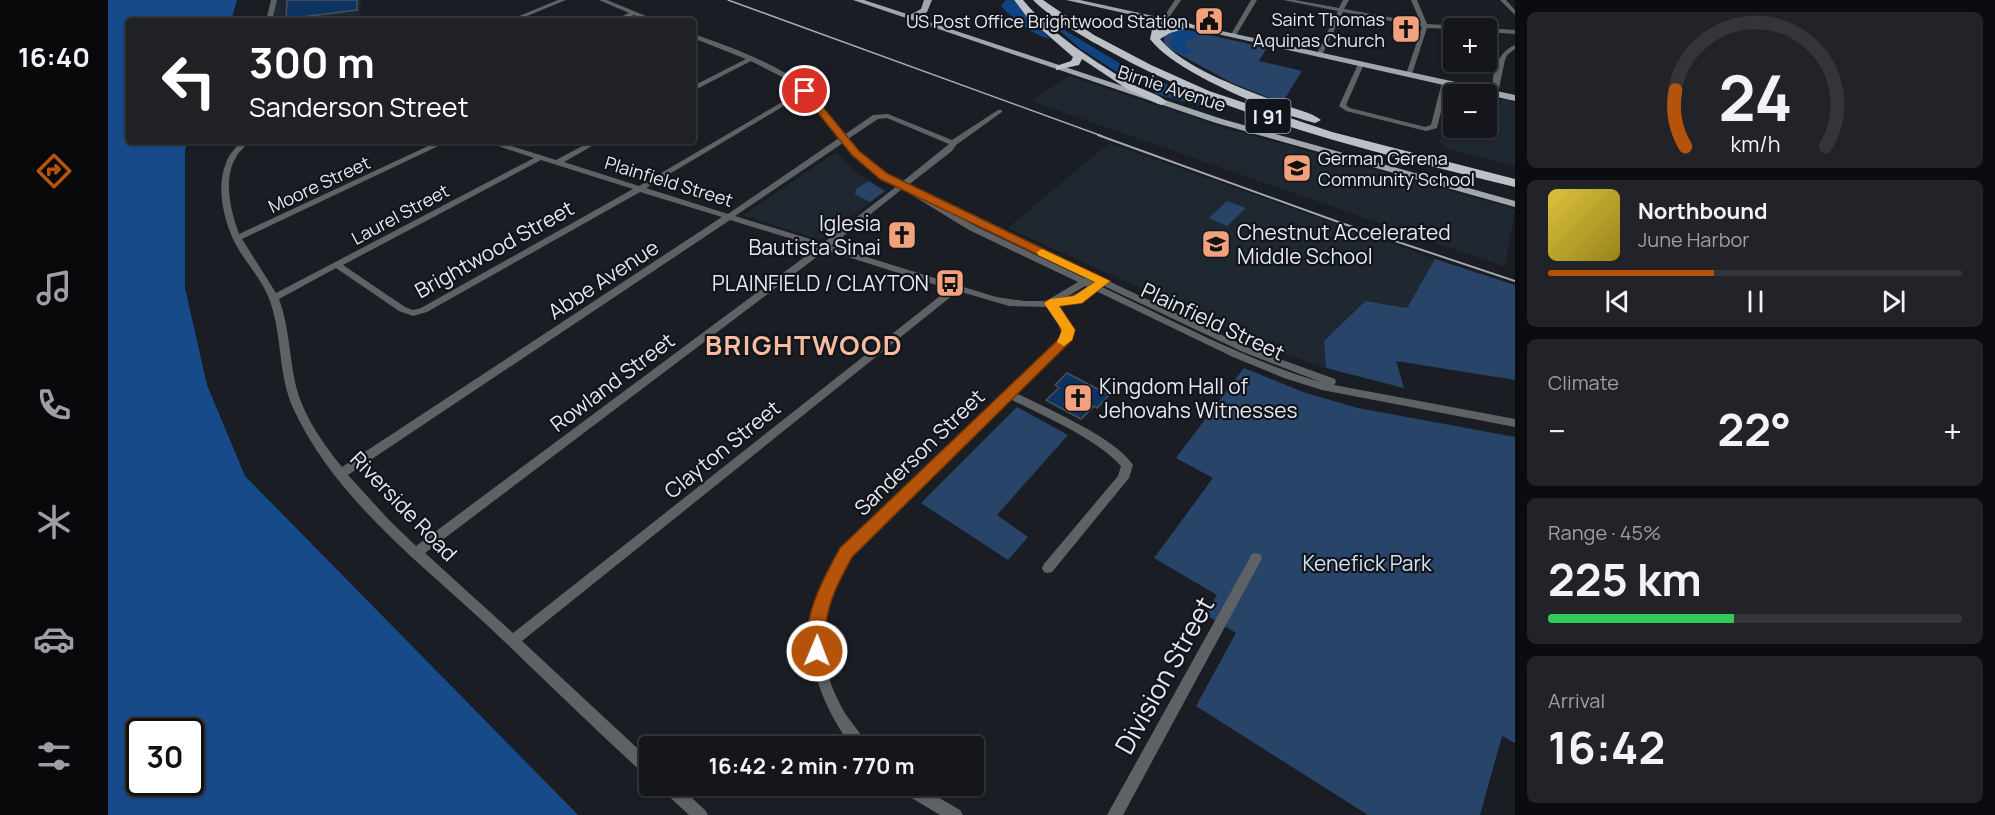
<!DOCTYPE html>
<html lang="en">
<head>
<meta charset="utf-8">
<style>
  :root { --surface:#14161b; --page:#212328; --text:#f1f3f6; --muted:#9d9fa3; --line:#33353a; --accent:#b45309 }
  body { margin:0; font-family:Manrope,sans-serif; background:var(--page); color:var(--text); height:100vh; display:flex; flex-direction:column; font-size:22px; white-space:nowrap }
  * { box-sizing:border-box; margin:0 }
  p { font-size:20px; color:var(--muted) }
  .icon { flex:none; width:33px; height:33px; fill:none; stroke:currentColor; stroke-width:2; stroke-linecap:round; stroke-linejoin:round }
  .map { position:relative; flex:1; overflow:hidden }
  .details { display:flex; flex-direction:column; gap:12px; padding:12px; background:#0b0c0f; width:480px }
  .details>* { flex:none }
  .top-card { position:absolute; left:18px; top:18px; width:570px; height:126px; border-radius:6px; box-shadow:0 2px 4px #0004,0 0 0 2px var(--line); background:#202124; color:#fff; overflow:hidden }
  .buttons { position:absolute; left:1335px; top:18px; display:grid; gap:12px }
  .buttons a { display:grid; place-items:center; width:54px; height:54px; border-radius:6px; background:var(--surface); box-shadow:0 2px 4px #0004,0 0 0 2px var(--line); font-size:30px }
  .speed { position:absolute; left:18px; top:718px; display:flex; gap:12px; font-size:30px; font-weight:700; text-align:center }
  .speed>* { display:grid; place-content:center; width:78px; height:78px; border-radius:50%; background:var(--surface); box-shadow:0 2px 4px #0004,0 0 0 2px var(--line); line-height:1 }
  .speed .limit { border:3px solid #111; border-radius:9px; background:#fff; color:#111 }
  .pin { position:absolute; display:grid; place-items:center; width:51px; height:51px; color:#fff; margin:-26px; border:3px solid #fff; border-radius:50%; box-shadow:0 2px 6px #0007 }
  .me { position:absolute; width:66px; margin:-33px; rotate:1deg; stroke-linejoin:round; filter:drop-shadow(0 0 4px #0008) }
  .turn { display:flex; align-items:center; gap:21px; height:126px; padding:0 24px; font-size:27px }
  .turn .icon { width:78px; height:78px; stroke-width:2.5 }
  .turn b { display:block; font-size:42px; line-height:51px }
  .big { font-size:45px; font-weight:700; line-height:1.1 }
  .details .tile { flex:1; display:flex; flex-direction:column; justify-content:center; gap:9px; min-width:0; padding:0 21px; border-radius:9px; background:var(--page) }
  .details .dial { align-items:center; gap:0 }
  .dial svg { height:156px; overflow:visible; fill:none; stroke:var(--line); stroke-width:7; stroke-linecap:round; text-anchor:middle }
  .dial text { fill:var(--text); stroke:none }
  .song { display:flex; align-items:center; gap:18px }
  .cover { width:72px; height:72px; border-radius:9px; background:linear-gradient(135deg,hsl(50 70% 55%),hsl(50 70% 35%)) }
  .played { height:6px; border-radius:3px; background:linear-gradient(90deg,var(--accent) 40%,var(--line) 40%) }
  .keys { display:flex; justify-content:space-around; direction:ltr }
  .heat { display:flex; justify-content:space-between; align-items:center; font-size:33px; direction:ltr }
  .charge { height:9px; border-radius:4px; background:linear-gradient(90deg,#34c759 45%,var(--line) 0) }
  .trip { position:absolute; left:531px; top:736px; width:345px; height:60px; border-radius:6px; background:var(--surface); box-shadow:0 2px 4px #0004,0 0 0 2px var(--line); font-weight:700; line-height:60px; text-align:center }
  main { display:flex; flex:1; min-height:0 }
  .tab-bar { display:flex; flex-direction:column; width:108px; justify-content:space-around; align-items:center; background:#08090b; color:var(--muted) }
  .tab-bar .icon { width:42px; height:42px }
  .tab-bar .current { color:var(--accent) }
  .tab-bar b { font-size:27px; color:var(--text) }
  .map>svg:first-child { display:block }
</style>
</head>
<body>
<main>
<nav class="tab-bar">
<b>16:40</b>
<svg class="icon current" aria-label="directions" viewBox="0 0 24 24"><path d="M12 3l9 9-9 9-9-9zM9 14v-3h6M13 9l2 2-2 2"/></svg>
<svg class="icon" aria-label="music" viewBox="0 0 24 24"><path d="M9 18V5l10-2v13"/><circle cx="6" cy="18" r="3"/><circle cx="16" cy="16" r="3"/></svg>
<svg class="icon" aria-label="phone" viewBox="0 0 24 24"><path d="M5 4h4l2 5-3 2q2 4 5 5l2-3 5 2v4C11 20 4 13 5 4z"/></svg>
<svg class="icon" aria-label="climate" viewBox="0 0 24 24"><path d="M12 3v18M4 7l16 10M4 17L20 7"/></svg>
<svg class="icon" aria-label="car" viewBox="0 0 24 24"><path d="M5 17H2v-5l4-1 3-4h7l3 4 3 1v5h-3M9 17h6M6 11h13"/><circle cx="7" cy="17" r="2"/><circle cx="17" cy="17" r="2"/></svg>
<svg class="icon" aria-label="filters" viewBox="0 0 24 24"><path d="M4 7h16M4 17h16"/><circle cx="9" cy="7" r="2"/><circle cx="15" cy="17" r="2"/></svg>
</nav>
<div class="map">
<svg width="1407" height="815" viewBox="0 0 1407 815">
  <rect width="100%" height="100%" fill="#1a1e24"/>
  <g fill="#1f2731">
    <polygon points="169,0 256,0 253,2 252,21 164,21"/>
    <polygon points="961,76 1117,128 1407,209 1397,267 923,101"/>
    <polygon points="1381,97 1407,102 1407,166 1340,149 1332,142 1342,102 1345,103 1346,128 1378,128"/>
    <polygon points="1001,143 1327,259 1299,308 1256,301 1216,341 1218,368 1172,352 900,228"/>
    <polygon points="728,152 749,173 777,191 713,240 635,215"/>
  </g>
  <g fill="#284469">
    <polygon points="1075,29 1159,48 1151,61 1194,71 1174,103 1124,83 1060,48 1056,44 1056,37 1060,33"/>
    <polygon points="761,181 777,191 762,202 747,194 748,189"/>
    <polygon points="1119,201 1138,208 1119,226 1101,218"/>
    <polygon points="1327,259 1407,285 1407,380 1288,361 1296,388 1218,368 1216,341 1257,301 1299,308"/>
    <polygon points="1136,368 1195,392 1250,408 1407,437 1407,743 1394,736 1372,815 1260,815 1088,706 1128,633 1097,614 1109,595 1046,558 1105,478 1068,458"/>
    <polygon points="909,407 960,435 889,515 920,537 900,560 813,503"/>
  </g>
  <g fill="#0f4381">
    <path d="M898 0H905L942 39C922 33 908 22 893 6Z"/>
    <polygon points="938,19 1013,64 1099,102 1095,107 1048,94 1039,83 1009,72 973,49"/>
    <polygon points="1075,30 1094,35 1078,40 1076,45 1084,52 1078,54 1065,49 1062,44 1065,32"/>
  </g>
  <path fill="#174a88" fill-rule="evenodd" d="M0 0H129L123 21H21V141H80L77 150V288L99 385 137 476 470 815H0ZM32 732H82V783H32Z"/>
  <g fill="#0c3362" stroke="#4a4f56" stroke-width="1.5">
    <polygon points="179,0 249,0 249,10 194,17 194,21 178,21"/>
    <polygon points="959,373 1001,395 989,408 986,406 973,419 938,400 951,388 947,385"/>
  </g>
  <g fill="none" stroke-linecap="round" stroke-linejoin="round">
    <g fill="#5f6265" fill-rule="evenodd">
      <polygon points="163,0 169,0 164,21 158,21"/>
      <polygon points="450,0 458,0 407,21 399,21"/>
      <polygon points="491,0 499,0 550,21 542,21 526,15 512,21 504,21 521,13"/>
      <polygon points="1067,0 1073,0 1058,22 1054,22 1053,21"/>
      <polygon points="1143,0 1149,0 1127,37 1123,37 1122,36"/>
      <polygon points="1175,0 1187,0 1231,8 1235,0 1241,0 1236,9 1313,23 1303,0 1309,0 1319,24 1354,26 1357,28 1346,29 1319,28 1304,74 1301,76 1298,74 1314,27 1235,12 1214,55 1211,57 1208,55 1230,11"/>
      <polygon points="1392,0 1398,0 1407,10 1407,15"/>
      <polygon points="1377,28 1378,28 1407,30 1407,34 1378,32 1378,28"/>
      <path d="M585 34C618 45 673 65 698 88 712 102 724 120 736 135L765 115 780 114 844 140 890 110H894V112L848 145 844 151 799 186 844 212V209H850L1141 348 1227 379 1228 382 1226 385 1407 419V427L1214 390 1176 378 1125 357 988 291 975 299 950 306 962 323 965 337 908 393C938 408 1008 438 1025 465L1021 478 944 572 940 573 936 572 934 568 936 564 1010 476 1013 466C991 440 934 415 902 399L753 544C747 552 739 561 734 570 713 608 709 656 728 696 732 704 736 713 742 720 748 729 756 737 760 747H744C701 688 688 628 726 563 731 553 738 545 745 536L955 336 953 323 940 307 901 306 850 291 414 641 542 760V777L537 775C483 726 432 675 379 625 310 561 227 498 186 410 169 374 175 332 160 296 153 279 140 265 131 250 117 227 107 189 118 163 121 154 128 147 134 141H142C137 147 130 152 127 159 115 181 123 212 131 234L331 141H341L134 239 168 293 426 158 375 141H387L448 160 484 141H493L456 162 531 186 693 91 682 81 643 61 585 91V86L638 59 585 38ZM696 94 731 138 620 214 538 188ZM779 118 841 144 794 182C773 170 755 158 740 139L770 119ZM735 143C750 162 768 173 789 186L715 243 627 216ZM433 160 525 189 313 308 305 310 297 307 235 265ZM794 189 861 230 970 282 938 301H916L888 297 723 246ZM532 192 614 217 234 467C214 442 194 414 187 382 181 354 181 326 171 299L228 268 291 311 305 316 319 312ZM846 214 979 278H976L867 226ZM622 220 710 247 308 546 281 520 240 475ZM718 250 841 289 405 633 317 553ZM977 286 981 288 955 299ZM996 286 1135 352 1213 382C1137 360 1066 321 994 287Z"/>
      <path d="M1407 45V49L1399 55 1397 60 1390 93 1385 94C1383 77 1388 52 1407 45Z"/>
      <polygon points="1253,62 1256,64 1238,105 1242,108 1317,127 1323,125 1334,82 1337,80 1340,82 1329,128 1318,131 1238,111 1231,106 1250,64"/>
      <polygon points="1148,553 1152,554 1154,558 1152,562 1015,815 999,815 1144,554"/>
      <polygon points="553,786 571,786 597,810 600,815 581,815 555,791"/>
      <polygon points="790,786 811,786 852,810 855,815 832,815 792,791"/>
    </g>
    <g fill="#a1a6ad" fill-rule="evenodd">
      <polygon points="745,0 756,0 802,15 813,9 816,0 824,0 819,12 809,18 1114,119 1407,201 1407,207 1108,123"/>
      <polygon points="958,0 972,0 1407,95 1407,101"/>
    </g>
    <g fill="#bbc1c9" fill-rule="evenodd">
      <path d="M906 0H915C941 32 990 64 1026 85 1037 91 1051 94 1059 102L1054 105 1050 104 1019 89 974 59 971 65 948 70V66L963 61 965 57 919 17Z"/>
      <path d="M925 0H935L986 35 1043 65 1101 91 1224 132 1407 179V187C1270 153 1129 121 1005 53 979 39 945 20 925 0Z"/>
      <path d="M1053 19 1061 21 1054 30 1081 23 1086 26 1062 33 1052 39C1078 70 1137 89 1174 104 1186 109 1203 112 1213 120L1207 123C1166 113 1066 72 1042 39L1044 30Z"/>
    </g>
    <polyline stroke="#a6a9ae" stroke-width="1.5" points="620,0 994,136"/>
    <polyline stroke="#a6a9ae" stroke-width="2" points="990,135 1236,224 1407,281"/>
  </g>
  <path fill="#b45309" stroke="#753606" stroke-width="1.5" d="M694 89H700L751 151 780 174 1002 281 974 303 951 306 967 330 964 340 744 557C732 579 721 599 718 624 717 635 720 647 715 657L709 659 703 657C689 625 717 575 732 548L954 336 951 323 936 303 937 301 966 296 987 282 772 179 744 155 694 93Z"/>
  <polygon fill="#f59e0b" points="934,249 1002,281 974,303 951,306 967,330 964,340 956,346 949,342 954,330 936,303 942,299 966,296 987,282 930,255 929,252"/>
  <defs>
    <g id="civic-square" transform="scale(1.5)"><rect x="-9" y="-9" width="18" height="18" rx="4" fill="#f1a17c" stroke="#11151b"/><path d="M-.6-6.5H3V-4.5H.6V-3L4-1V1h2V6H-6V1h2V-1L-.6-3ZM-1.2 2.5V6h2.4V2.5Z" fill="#111"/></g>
    <g id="church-square" transform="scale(1.5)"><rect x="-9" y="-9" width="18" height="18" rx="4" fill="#f1a17c" stroke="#11151b"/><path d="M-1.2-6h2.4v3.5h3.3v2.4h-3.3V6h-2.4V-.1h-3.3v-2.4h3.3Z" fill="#111"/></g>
    <g id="school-square" transform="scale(1.5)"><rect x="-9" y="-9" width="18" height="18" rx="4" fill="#f1a17c" stroke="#11151b"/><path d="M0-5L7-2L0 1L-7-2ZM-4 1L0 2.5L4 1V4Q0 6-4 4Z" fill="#111"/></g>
    <g id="bus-square" transform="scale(1.5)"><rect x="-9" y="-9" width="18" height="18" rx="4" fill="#f1a17c" stroke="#11151b"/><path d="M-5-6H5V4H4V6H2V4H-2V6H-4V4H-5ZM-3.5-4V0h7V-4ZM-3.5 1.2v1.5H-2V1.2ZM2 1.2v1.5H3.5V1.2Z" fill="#111"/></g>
  </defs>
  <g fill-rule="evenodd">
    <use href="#civic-square" x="1101" y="21"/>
    <use href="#church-square" x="1298" y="29"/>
    <use href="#school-square" x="1189" y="168"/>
    <use href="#church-square" x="794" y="235"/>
    <use href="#school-square" x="1108" y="244"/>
    <use href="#bus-square" x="842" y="283"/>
    <use href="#church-square" x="970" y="398"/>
  </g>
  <g text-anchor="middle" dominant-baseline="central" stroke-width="4.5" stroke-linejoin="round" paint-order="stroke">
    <g font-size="18" fill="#e5e8ec" stroke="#11151b" text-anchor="end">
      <text x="1277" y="19">Saint Thomas<tspan x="1277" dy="21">Aquinas Church</tspan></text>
      <text x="1080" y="21">US Post Office Brightwood Station</text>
      <text x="1210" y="158" text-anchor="start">German Gerena<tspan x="1210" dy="21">Community School</tspan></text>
    </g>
    <g font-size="18" fill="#e5e8ec" stroke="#11151b">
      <text transform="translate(1064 88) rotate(18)">Birnie Avenue</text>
      <text transform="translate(561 181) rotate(17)">Plainfield Street</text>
      <text transform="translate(211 184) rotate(-25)">Moore Street</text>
      <text transform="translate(292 214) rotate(-28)">Laurel Street</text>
    </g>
    <rect fill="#11151b" stroke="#a5a9ad" stroke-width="1.5" x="1137.5" y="99" width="45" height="34" rx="4.5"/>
    <g font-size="20" font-weight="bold" fill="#e5e8ec">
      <text x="1160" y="116">I 91</text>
    </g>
    <g font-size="21" fill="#e5e8ec" stroke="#11151b" text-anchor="end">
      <text x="773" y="223">Iglesia<tspan x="773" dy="24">Bautista Sinai</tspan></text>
      <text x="1129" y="232" text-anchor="start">Chestnut Accelerated<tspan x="1129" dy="24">Middle School</tspan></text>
      <text x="821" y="283">PLAINFIELD / CLAYTON</text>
      <text x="991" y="386" text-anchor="start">Kingdom Hall of<tspan x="991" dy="24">Jehovahs Witnesses</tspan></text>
    </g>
    <g font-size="21" fill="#e5e8ec" stroke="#11151b">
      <text transform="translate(386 249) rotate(-29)">Brightwood Street</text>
      <text transform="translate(495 279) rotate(-33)">Abbe Avenue</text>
      <text transform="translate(1105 321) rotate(25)">Plainfield Street</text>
      <text transform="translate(504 382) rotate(-37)">Rowland Street</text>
      <text transform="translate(614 449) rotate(-39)">Clayton Street</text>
      <text transform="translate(811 452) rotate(-44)">Sanderson Street</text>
      <text transform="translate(296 506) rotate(46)">Riverside Road</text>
    </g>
    <g font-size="21" fill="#d3e1f3" stroke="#11151b">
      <text x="1259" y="563">Kenefick Park</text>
    </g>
    <g font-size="26" fill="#e5e8ec" stroke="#11151b">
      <text transform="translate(1056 675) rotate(-61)">Division Street</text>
    </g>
    <g font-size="27" font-weight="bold" letter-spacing="1.5" fill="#f7bb9f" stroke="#11151b">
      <text x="696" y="344">BRIGHTWOOD</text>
    </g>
  </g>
</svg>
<div class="buttons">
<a>+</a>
<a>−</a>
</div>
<div class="speed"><div class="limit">30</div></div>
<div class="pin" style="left:697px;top:91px;background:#d93025"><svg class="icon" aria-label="arrive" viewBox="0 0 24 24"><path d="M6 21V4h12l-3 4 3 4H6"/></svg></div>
<svg class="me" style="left:709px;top:651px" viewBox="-20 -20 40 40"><circle r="17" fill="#b45309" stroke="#fff" stroke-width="3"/><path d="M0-11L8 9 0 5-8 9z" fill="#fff"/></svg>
<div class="trip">16:42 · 2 min · 770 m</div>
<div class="top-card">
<div class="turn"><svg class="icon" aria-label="left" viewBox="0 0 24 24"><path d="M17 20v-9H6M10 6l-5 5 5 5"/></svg><div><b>300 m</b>Sanderson Street</div></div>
</div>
</div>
<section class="details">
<div class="tile dial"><svg viewBox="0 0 100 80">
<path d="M14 69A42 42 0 1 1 86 69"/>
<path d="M14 69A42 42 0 0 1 9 40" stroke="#b45309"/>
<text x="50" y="56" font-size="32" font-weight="700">24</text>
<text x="50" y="72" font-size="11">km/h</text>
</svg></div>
<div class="tile">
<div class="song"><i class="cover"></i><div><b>Northbound</b><p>June Harbor</p></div></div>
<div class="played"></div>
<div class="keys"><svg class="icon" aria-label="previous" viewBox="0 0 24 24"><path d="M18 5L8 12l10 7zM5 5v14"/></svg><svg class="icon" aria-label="pause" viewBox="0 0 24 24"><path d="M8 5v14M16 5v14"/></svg><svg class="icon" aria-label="next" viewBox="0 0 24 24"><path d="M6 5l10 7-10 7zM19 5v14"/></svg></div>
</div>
<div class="tile"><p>Climate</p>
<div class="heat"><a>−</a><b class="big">22°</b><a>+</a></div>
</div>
<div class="tile"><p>Range · 45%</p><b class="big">225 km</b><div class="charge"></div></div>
<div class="tile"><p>Arrival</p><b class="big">16:42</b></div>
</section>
</main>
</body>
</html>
